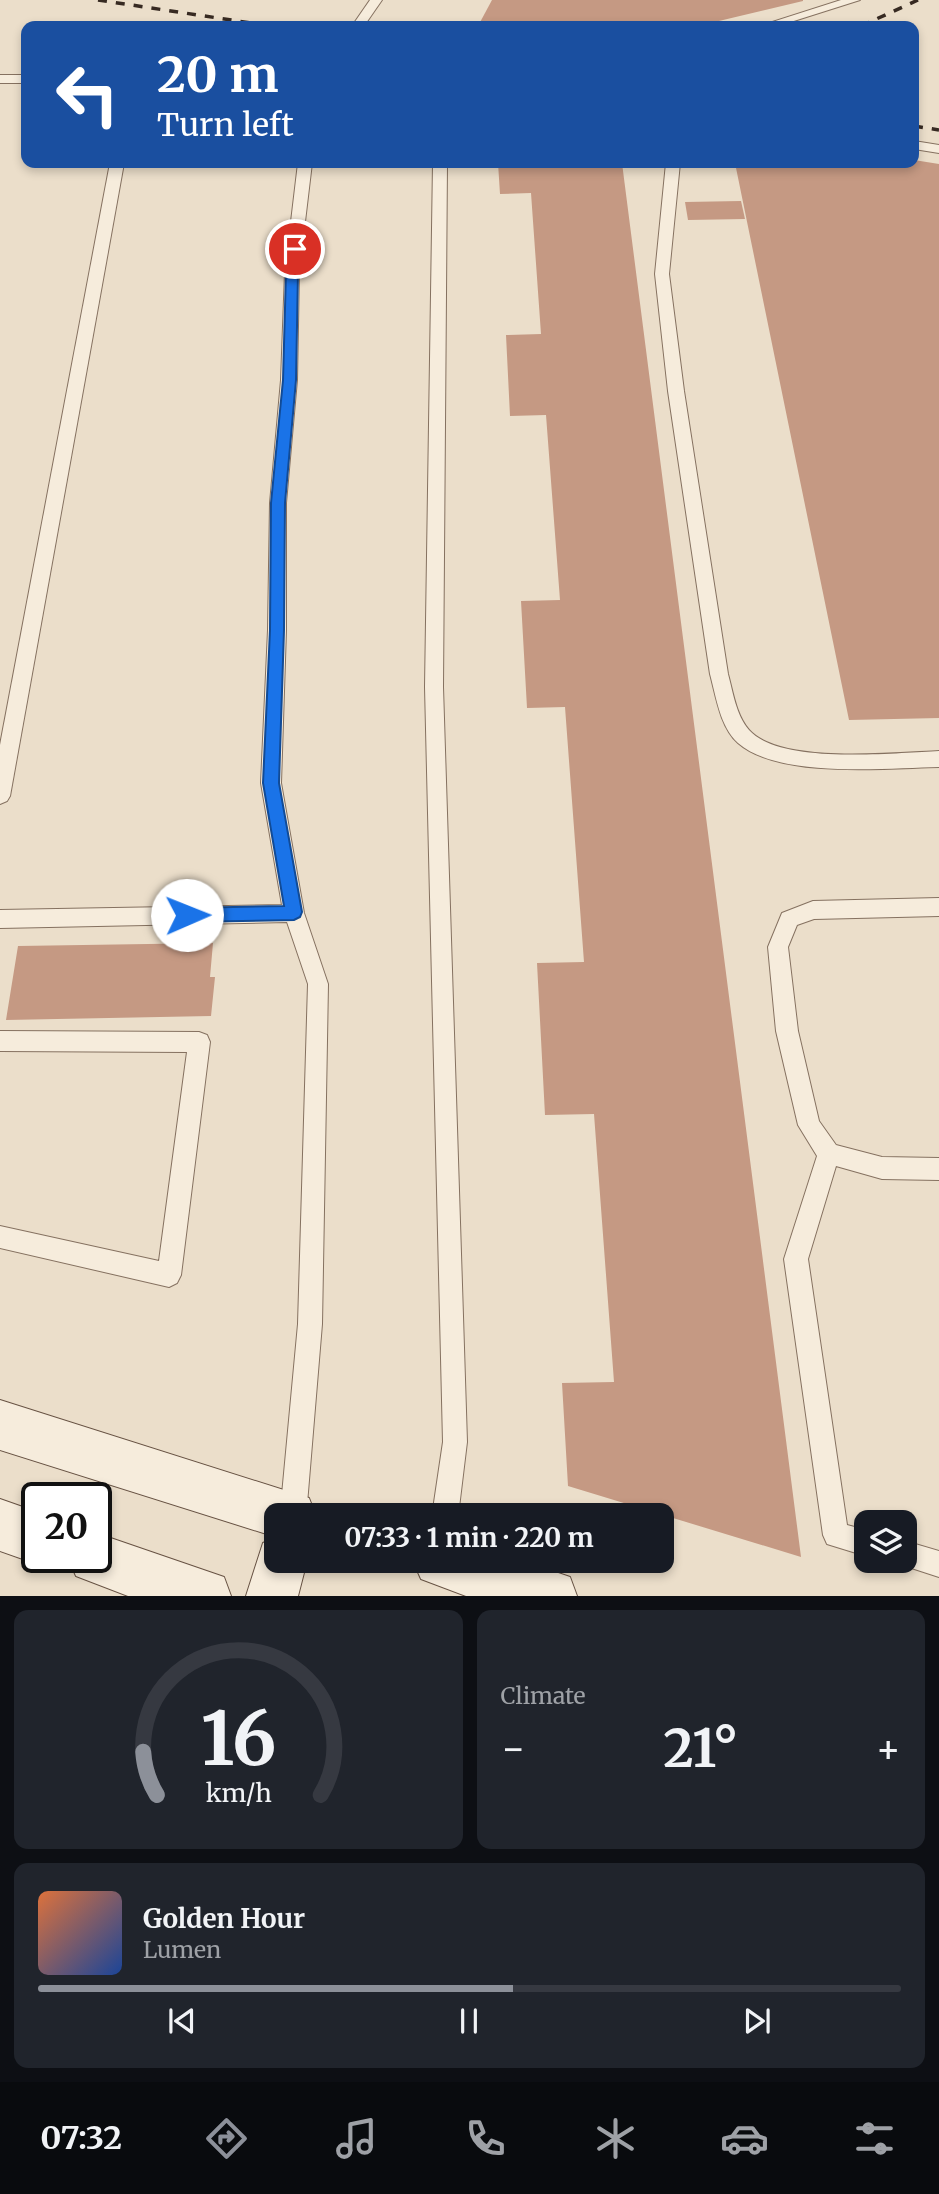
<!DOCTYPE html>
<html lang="en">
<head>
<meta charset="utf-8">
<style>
  :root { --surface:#171b24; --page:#20242c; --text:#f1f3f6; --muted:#9ea1a6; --line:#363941; --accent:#8c9099 }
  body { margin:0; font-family:Merriweather,serif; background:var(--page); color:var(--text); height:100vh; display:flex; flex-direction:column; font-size:26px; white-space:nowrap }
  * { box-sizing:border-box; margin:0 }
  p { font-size:23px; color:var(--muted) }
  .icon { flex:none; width:38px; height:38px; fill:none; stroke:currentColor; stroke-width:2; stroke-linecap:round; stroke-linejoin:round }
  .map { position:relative; height:1596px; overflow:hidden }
  .drawer { display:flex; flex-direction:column; gap:14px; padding:14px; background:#0d0f14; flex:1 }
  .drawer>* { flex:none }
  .guide { position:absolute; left:21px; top:21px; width:898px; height:147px; border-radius:14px; box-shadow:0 4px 10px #0003; background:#1a4fa0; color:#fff; overflow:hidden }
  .fabs { position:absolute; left:854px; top:1510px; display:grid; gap:14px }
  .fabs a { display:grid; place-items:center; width:63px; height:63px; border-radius:14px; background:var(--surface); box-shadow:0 4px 10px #0003; font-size:35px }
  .speed { position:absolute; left:21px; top:1482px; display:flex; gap:14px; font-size:35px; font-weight:700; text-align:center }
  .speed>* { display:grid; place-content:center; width:91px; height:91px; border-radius:50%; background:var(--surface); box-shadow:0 4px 10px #0003; line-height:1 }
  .speed .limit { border:4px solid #111; border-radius:10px; background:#fff; color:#111 }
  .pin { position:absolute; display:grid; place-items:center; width:60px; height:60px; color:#fff; margin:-30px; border:4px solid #fff; border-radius:50%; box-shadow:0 2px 7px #0007 }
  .me { position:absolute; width:77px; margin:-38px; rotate:89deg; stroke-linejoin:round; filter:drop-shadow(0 0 5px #0008) }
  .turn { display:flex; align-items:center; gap:24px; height:147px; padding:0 21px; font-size:32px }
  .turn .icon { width:91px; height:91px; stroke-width:2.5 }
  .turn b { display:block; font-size:49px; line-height:60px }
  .big { font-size:52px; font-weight:700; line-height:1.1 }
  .drawer .widget { flex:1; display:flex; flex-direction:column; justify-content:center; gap:10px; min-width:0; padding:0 24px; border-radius:14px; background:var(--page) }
  .drawer .dial { align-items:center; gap:0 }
  .dial svg { height:182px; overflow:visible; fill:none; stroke:var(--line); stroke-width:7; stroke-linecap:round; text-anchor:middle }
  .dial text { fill:var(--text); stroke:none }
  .song { display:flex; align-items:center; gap:21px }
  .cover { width:84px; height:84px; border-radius:10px; background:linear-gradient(135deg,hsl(20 70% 55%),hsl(220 70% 35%)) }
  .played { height:7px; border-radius:4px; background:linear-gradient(90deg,var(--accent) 55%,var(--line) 55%) }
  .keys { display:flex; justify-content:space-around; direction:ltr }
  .heat { display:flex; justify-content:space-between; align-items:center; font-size:38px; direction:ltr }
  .drawer .tiles { flex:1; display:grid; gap:14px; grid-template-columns:1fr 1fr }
  .widget:last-child { grid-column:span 2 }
  .trip { position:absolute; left:264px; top:1503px; width:410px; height:70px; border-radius:14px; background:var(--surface); box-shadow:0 4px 10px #0003; font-weight:700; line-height:70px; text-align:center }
  .dock { display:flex; height:112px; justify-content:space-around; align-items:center; background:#090b0e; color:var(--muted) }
  .dock .icon { width:49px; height:49px }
  .dock .active { color:var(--accent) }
  .dock b { font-size:32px; color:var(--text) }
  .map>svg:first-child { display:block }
</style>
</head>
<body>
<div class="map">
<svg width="939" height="1596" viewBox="0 0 939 1596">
  <rect width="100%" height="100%" fill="#ebdeca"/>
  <g fill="#c59983">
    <polygon points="492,0 803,0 803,1 698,26 478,26"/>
    <polygon points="914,160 939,164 939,718 849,720 735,163 914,163"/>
    <polygon points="498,163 622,163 801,1557 568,1486 562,1383 614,1382 594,1114 545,1115 537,963 584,962 565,707 527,708 521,601 560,600 546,415 510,416 506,335 541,334 531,193 500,194"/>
    <polygon points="741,201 745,219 688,220 685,202"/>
    <polygon points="213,943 210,977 215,977 211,1016 6,1020 18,946"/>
  </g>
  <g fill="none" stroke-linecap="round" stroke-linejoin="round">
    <g stroke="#857160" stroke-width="2">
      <g id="service">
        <polygon points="370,0 382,0 364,26 352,26"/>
        <polygon points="841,0 860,0 778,26 760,26"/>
        <rect x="0" y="75" width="26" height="8"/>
        <polygon points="914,141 939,145 939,153 914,149"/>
        <polygon points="110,163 124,163 10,796 7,801 0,804 0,745"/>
        <polygon points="298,163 312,163 299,272 297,380 286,503 286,630 281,783 304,913 328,984 322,1324 306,1516 280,1516 298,1324 308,984 287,922 0,928 0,910 282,905 261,783 268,630 270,503 281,380 285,272"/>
        <polygon points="433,163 447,163 443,687 467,1442 458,1516 432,1516 443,1442 425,687"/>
        <path d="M666 163H680L669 274 684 391 728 674C733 692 736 715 749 730 780 765 894 753 939 751V767C887 768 779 779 738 743 720 727 716 696 710 674L668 391 655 274Z"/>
        <polygon points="939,898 939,916 814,919 797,925 788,947 798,1031 819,1121 836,1145 882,1157 939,1158 939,1180 882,1179 836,1166 808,1259 847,1525 866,1530 866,1556 827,1544 823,1535 784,1259 817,1156 798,1125 776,1031 768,947 782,913 813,901"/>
        <polygon points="0,1031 199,1032 207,1035 210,1042 181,1275 177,1283 169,1287 0,1248 0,1226 159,1261 187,1052 0,1051"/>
        <polygon points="905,1541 939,1551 939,1577 896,1563 895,1561 905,1561"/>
      </g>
    </g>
    <g stroke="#675243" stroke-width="2">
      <g id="secondary">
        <polygon points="0,1400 309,1498 316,1516 276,1516 276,1561 307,1561 298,1596 246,1596 263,1543 276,1537 0,1450"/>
        <polygon points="0,1499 37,1512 37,1558 52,1558 37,1564 0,1551"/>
        <polygon points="96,1533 224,1577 231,1596 128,1596 76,1576 68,1558 96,1558"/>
        <polygon points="413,1561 523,1561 570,1577 577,1596 466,1596 421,1579"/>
      </g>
    </g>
    <use href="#service" fill="#f6ecdc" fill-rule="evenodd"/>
    <use href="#secondary" fill="#f6ecdc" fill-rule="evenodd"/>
    <g stroke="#372a22" stroke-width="3.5" stroke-dasharray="9 9" stroke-linecap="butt">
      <polyline points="98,0 271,26"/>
      <polyline points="861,26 918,0"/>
      <polyline points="914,126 939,130"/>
    </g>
  </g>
  <polygon fill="#1a73e8" stroke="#114b97" stroke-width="2" points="295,245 301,249 298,272 296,380 285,503 284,630 279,783 302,912 300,917 294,920 187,922 181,920 179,915 181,910 187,908 284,906 263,783 270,630 271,503 283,380 286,272 289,249"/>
</svg>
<div class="fabs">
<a><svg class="icon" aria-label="layers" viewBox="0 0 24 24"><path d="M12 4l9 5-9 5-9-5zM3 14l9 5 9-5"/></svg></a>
</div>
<div class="speed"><div class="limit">20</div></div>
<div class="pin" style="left:295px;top:249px;background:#d93025"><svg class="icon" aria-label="arrive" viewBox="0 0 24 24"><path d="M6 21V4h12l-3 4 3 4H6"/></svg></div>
<svg class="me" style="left:187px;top:915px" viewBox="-20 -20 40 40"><circle r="19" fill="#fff"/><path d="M0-13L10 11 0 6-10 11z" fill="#1a73e8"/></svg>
<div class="trip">07:33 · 1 min · 220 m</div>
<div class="guide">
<div class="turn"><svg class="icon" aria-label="left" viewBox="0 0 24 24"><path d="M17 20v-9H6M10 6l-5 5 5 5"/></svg><div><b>20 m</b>Turn left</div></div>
</div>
</div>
<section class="drawer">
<div class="tiles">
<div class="widget dial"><svg viewBox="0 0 100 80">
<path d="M14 69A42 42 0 1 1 86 69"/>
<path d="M14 69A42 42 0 0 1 8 50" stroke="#8c9099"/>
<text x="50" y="56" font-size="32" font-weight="700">16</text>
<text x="50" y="72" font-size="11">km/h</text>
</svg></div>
<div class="widget"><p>Climate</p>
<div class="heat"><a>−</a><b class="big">21°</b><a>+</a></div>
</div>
<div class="widget">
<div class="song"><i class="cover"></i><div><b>Golden Hour</b><p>Lumen</p></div></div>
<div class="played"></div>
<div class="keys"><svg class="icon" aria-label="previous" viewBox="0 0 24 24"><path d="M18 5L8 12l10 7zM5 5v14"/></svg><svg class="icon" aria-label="pause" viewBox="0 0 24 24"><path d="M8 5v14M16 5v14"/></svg><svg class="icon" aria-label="next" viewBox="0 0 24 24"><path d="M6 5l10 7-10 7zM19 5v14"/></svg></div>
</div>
</div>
</section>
<nav class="dock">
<b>07:32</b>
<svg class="icon active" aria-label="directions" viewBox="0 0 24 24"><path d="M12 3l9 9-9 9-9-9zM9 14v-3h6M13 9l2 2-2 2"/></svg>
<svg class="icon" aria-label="music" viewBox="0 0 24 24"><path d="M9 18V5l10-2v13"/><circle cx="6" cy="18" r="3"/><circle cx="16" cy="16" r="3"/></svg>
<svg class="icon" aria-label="phone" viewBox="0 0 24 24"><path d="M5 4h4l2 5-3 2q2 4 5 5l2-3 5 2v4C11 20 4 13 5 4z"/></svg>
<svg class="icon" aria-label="climate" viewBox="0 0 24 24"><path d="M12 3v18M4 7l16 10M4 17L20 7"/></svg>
<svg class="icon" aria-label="car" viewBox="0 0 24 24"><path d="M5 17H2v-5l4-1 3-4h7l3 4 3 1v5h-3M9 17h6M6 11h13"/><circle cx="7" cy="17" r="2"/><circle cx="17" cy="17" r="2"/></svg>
<svg class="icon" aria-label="filters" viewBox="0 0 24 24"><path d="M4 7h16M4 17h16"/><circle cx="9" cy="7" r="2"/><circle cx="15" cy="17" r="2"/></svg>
</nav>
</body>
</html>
